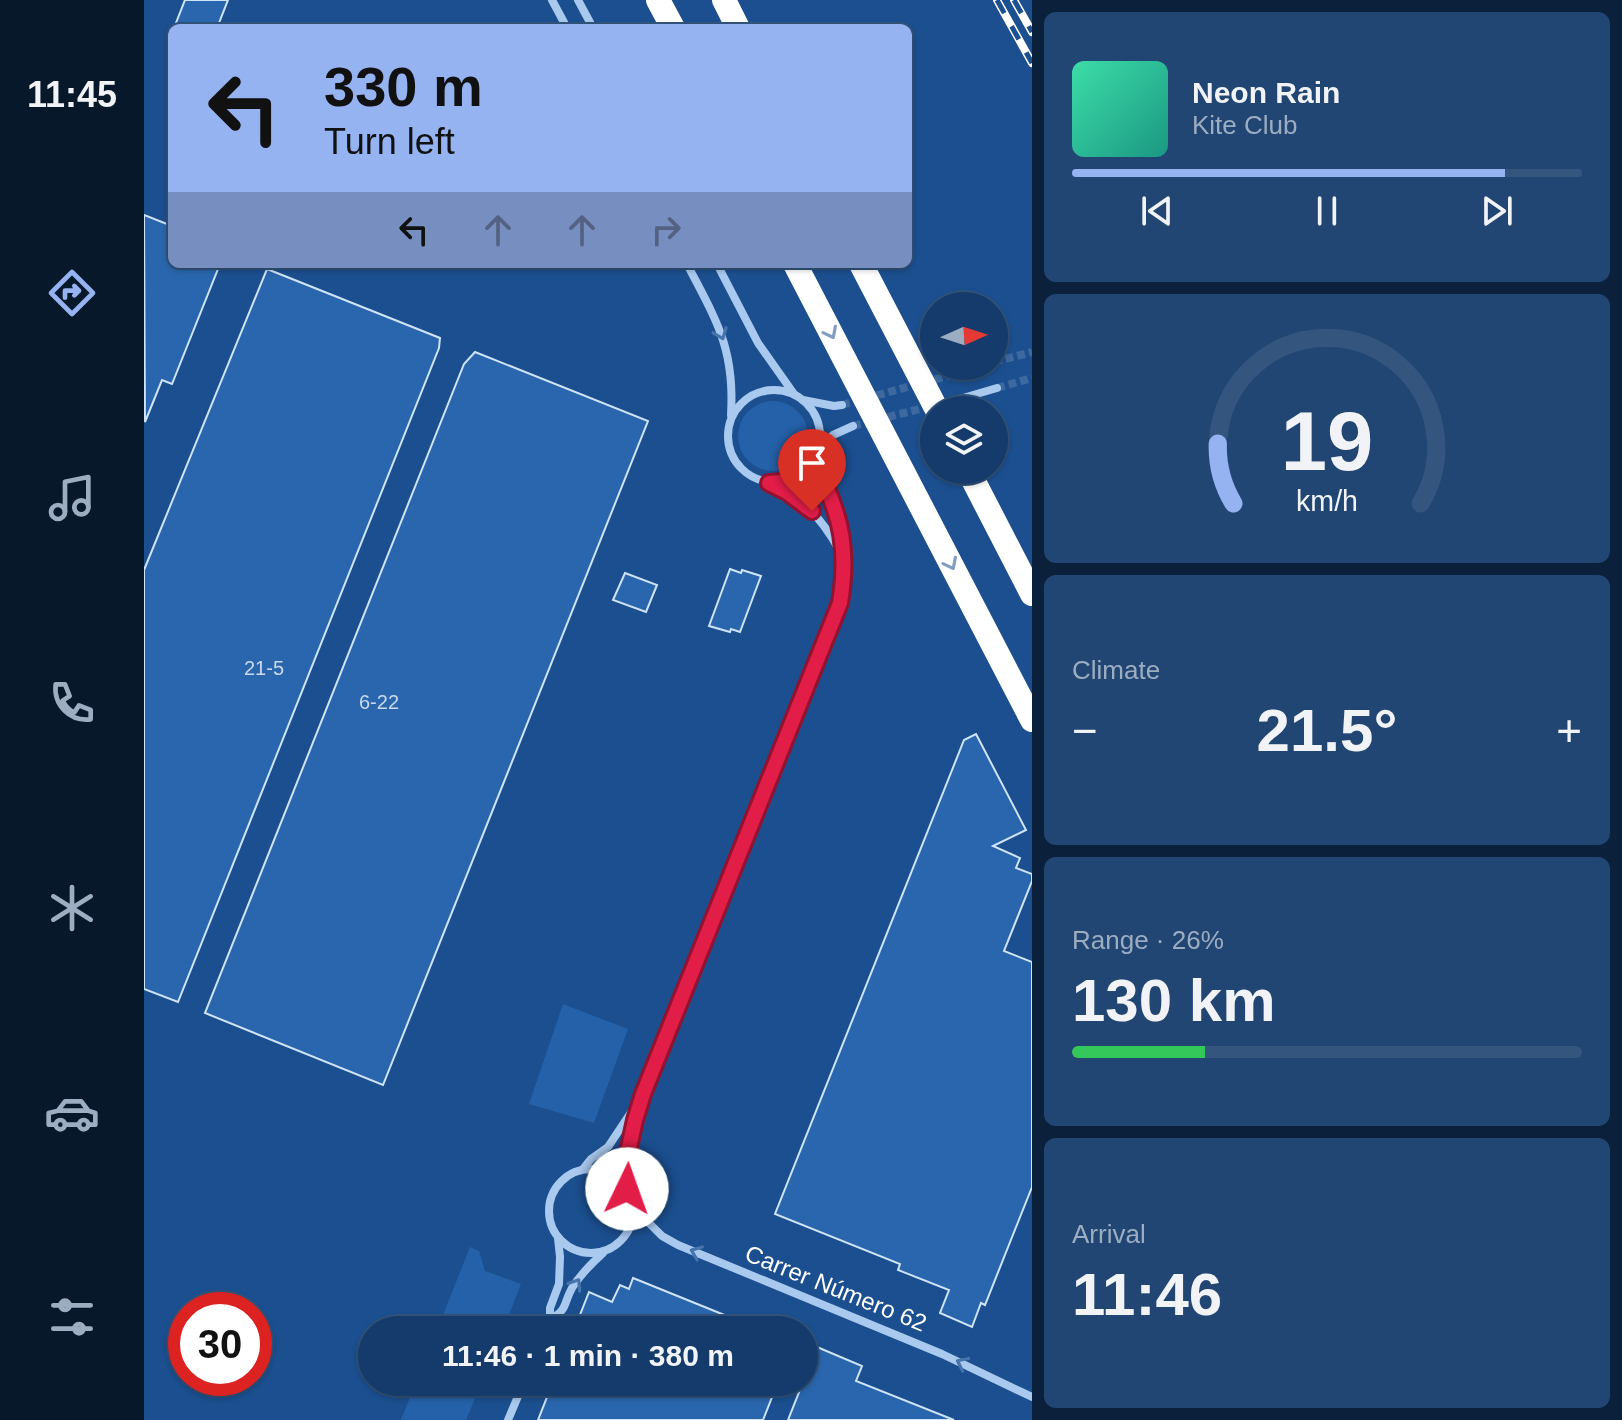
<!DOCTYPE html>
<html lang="en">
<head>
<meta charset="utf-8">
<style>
  :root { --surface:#143b6b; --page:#214673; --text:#f1f3f6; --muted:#9dadc1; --line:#33557e; --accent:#95b2f1 }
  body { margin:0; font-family:Arial,sans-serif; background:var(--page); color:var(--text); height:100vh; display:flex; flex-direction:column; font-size:30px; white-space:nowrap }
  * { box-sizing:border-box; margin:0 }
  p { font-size:26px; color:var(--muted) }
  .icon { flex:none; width:44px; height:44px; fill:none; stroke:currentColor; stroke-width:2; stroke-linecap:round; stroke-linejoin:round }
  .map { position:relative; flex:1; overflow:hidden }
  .details { display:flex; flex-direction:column; gap:12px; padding:12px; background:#0b203b; width:590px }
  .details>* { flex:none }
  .top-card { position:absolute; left:24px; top:24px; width:744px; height:244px; border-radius:12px; box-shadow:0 2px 6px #0004,0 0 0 2px var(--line); background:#95b2f1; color:#111; overflow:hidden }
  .needle { width:52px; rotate:87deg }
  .fabs { position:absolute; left:776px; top:292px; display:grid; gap:16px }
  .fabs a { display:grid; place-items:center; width:88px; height:88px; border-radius:50%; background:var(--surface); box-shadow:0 2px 6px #0004,0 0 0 2px var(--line); font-size:40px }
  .speed { position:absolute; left:24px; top:1292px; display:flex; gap:16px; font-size:40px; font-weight:700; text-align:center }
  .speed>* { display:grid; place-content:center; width:104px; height:104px; border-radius:50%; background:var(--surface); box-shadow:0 2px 6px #0004,0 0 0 2px var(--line); line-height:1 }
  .speed .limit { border:12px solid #d22; background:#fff; color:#111 }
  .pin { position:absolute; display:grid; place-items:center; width:68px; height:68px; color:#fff; margin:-82px -34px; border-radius:50% 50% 50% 0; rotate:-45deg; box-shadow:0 0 8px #0007 }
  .pin .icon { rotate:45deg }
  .me { position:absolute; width:88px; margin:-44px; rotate:3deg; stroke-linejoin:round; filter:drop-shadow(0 0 6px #0008) }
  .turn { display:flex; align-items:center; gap:28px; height:168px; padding:0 24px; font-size:36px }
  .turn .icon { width:104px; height:104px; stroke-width:2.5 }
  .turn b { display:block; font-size:56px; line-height:68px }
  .lanes { display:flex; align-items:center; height:76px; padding:0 24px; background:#0003; justify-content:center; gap:40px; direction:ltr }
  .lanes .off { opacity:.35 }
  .big { font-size:60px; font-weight:800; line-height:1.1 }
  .details .widget { flex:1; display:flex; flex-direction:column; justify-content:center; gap:12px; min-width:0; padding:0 28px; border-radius:12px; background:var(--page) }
  .details .dial { align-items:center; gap:0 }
  .dial svg { height:208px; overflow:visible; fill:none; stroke:var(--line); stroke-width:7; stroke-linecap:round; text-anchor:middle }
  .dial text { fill:var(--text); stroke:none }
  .song { display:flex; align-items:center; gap:24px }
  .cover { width:96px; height:96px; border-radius:12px; background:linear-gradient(135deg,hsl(160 70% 55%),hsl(170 70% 35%)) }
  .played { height:8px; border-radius:4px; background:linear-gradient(90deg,var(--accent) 85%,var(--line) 85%) }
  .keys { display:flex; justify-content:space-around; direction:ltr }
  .heat { display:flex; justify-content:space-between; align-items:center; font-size:44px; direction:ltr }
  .charge { height:12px; border-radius:6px; background:linear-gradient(90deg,#34c759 26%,var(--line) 0) }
  .trip { position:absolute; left:214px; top:1316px; width:460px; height:80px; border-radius:40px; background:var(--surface); box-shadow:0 2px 6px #0004,0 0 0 2px var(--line); font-weight:800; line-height:80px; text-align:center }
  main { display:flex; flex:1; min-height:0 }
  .tabs { display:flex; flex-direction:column; width:144px; justify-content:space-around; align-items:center; background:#08182b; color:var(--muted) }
  .tabs .icon { width:56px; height:56px }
  .tabs .current { color:var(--accent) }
  .tabs b { font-size:36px; color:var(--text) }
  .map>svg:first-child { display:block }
</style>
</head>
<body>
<main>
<nav class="tabs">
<b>11:45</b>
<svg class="icon current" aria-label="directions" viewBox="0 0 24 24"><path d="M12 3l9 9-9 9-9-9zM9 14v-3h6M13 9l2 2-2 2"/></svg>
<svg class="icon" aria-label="music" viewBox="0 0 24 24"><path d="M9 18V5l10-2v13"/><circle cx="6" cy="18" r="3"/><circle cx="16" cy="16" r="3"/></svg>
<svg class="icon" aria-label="phone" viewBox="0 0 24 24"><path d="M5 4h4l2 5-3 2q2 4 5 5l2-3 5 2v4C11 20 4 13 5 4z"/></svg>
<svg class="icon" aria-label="climate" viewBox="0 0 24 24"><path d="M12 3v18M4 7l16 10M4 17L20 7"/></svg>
<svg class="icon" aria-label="car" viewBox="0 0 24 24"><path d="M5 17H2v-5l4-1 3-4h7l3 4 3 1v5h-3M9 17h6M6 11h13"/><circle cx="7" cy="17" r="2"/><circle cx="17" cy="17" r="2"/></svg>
<svg class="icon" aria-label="filters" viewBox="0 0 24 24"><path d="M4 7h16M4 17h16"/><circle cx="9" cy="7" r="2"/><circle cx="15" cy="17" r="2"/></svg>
</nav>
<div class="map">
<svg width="888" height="1420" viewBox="0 0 888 1420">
  <rect width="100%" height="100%" fill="#1b4f8f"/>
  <g fill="#2461a8">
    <circle cx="629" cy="436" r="35"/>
    <polygon points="419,1004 484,1029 450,1123 385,1104"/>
    <polygon points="326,1247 335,1251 341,1271 377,1284 359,1330 293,1330"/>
    <polygon points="272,1382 338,1382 322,1420 257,1420"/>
  </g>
  <g fill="#2a66ad" stroke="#cfe3fa" stroke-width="2">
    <polygon points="41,0 84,0 73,28 30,28"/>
    <polygon points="0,215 28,226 28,264 76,264 28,384 18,380 1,422"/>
    <polygon points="123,269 296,338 295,348 34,1002 0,989 0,570"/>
    <polygon points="331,352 504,421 239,1085 61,1013 320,364"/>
    <polygon points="586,569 597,573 598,570 617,576 596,632 587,629 586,632 565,626"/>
    <polygon points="481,573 513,585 502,612 469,600"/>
    <polygon points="832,734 882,830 849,846 876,858 872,868 888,874 888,881 860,951 888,962 888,1187 841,1305 837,1303 828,1327 796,1313 805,1290 754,1270 756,1264 631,1214 820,740"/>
    <polygon points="489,1278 615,1329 615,1330 430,1330 445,1292 468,1302 476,1285 485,1289"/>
    <polygon points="673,1347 718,1366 712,1381 810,1420 644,1420"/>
    <polygon points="409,1382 634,1382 619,1420 394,1420"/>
  </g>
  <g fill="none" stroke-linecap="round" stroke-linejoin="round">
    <g stroke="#3d69a0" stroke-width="8" stroke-dasharray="8 4" stroke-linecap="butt">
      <polyline points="850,362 888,352"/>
      <polyline points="853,388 888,378"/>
      <polyline points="698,405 807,375"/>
      <polyline points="709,426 819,398"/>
    </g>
    <g stroke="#a9c9ee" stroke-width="8">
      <polyline points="408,0 423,28"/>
      <polyline points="434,0 449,28"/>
      <path d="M543 264C572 320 591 348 587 415"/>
      <polyline points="573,264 614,343 650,394"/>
      <polyline points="807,375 837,366"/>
      <circle cx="630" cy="436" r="46"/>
      <polyline points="819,398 853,388"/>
      <polyline points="659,400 690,406 698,405"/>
      <polyline points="676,446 689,435 709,426"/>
      <path d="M628 484C659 498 681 522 696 552"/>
      <circle cx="447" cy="1211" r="42"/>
      <polyline points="439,1169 447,1159 464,1147 494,1102"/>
      <path d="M483 1189C484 1153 488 1128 499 1094L696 603C701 573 701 539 691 510 685 489 674 471 675 450"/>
      <polyline points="489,1207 518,1236 534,1245 798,1354 888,1397"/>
      <path d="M406 1319C424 1310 419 1304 428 1288 436 1275 448 1263 459 1253"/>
      <polyline points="402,1330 406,1319 406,1308 415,1284 416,1257 414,1238"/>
      <polyline points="364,1420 380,1382"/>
    </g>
    <g stroke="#fff" stroke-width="24">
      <polyline points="514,0 529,28"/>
      <polyline points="580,0 594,28"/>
      <polyline points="651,264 888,720"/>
      <polyline points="717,264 793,410"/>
      <polyline points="824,470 888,594"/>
    </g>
    <g stroke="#fff" stroke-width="8">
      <g id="rail">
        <polyline points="853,0 888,63"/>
        <polyline points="870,0 888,32"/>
      </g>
    </g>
    <use href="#rail" stroke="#1b4f8f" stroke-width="5" stroke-dasharray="15" stroke-linecap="butt"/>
  </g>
  <defs><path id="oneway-chevron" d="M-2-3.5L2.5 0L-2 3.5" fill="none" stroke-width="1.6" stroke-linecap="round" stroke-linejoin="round" transform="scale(2)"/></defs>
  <g stroke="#829ec1">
    <use href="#oneway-chevron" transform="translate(687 333) rotate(63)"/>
    <use href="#oneway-chevron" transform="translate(807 564) rotate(63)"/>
  </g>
  <g stroke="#4674ac">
    <use href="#oneway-chevron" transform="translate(577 334) rotate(69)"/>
    <use href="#oneway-chevron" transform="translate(552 1252) rotate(-158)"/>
    <use href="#oneway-chevron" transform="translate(432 1284) rotate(-57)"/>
    <use href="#oneway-chevron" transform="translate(818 1363) rotate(-154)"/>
  </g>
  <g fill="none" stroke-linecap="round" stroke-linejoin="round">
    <g stroke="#92132f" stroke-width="20">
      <path id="route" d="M483 1189V1157L491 1120 499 1094 696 603C701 573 701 539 691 510 684 489 674 471 675 450 664 473 652 482 625 483L643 492 668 511"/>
    </g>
    <use href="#route" stroke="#e11d48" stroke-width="14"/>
  </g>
  <g text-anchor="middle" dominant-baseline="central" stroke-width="8" stroke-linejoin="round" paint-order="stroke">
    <g font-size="20" fill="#cad9ea">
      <text x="120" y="668">21-5</text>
      <text x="235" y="702">6-22</text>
    </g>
    <g font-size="24" fill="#fff" stroke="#1b4f8f">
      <text transform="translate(692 1288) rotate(22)">Carrer Número 62</text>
    </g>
  </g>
</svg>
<div class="fabs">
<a><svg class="needle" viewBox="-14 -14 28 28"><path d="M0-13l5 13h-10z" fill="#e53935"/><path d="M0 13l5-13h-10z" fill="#9dadc1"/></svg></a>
<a><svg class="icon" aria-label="layers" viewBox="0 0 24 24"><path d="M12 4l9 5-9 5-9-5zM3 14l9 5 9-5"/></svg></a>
</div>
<div class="speed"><div class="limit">30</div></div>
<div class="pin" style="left:668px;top:511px;background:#d93025"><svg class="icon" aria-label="arrive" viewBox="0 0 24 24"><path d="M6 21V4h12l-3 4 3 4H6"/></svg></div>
<svg class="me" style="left:483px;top:1189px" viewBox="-20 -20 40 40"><circle r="19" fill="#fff"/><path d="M0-13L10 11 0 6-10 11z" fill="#e11d48"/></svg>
<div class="trip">11:46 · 1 min · 380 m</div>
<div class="top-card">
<div class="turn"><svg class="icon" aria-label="left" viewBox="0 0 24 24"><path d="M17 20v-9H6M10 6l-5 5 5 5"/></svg><div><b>330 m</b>Turn left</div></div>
<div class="lanes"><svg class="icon" aria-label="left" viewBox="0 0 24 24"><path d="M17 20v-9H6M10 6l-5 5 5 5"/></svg><svg class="icon off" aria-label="ahead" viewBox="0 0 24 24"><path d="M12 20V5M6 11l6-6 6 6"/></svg><svg class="icon off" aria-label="ahead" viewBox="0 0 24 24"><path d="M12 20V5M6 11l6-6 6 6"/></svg><svg class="icon off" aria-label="right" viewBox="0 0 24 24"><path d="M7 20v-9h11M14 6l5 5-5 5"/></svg></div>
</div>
</div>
<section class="details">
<div class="widget">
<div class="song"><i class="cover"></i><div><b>Neon Rain</b><p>Kite Club</p></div></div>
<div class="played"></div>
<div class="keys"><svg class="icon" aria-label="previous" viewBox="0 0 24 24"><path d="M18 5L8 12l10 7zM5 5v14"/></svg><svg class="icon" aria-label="pause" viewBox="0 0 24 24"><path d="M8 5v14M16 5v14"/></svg><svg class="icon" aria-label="next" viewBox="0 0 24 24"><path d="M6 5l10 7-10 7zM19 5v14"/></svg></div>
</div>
<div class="widget dial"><svg viewBox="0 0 100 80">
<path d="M14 69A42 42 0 1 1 86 69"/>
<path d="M14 69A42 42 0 0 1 8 46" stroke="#95b2f1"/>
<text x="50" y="56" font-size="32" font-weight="700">19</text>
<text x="50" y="72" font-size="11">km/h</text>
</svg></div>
<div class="widget"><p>Climate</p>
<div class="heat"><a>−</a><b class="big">21.5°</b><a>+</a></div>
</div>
<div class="widget"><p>Range · 26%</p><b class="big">130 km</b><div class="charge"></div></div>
<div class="widget"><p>Arrival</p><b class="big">11:46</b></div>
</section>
</main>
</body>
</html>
